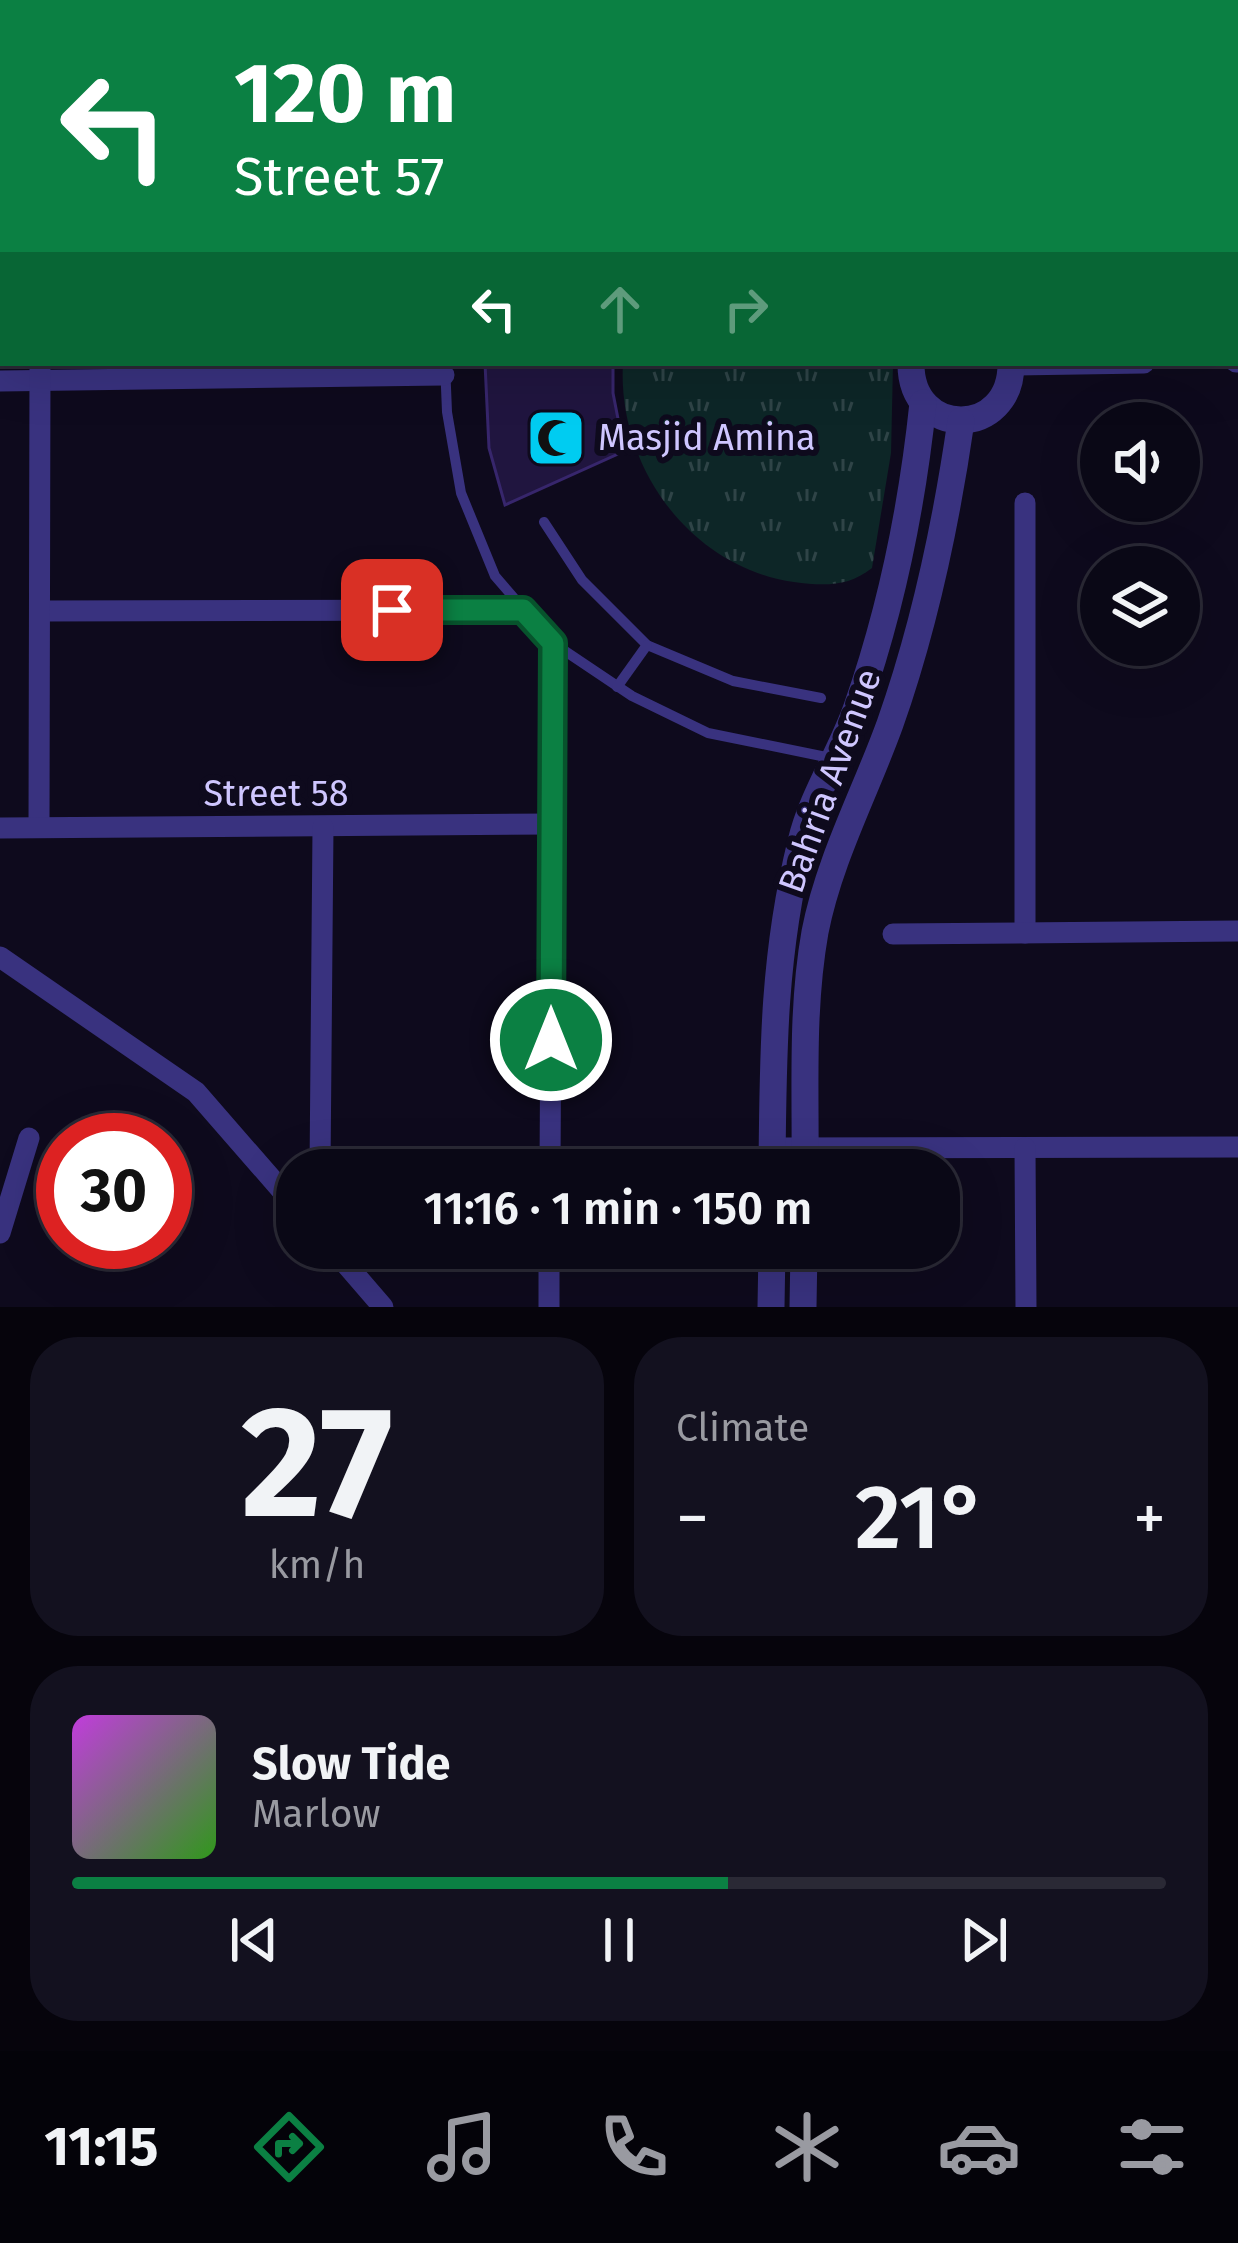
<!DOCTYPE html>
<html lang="en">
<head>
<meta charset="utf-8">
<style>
  :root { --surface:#0a0816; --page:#13111f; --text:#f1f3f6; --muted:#999aa1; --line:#2a2935; --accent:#0b8043 }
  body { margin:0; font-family:"Fira Sans",sans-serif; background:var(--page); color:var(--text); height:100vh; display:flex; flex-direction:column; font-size:45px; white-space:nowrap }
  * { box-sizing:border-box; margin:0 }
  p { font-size:39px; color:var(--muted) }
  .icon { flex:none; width:66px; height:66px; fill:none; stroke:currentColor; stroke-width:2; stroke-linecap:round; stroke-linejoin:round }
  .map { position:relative; height:1307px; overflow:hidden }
  .panel { display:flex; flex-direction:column; gap:30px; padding:30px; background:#06040c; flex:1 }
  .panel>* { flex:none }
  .hud { position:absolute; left:0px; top:0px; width:1239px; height:366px; box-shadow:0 12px 48px #0002,0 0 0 3px var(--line); background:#0b8043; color:#fff; overflow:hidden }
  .tools { position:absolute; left:1080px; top:402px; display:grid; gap:24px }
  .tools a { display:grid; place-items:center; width:120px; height:120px; border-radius:50%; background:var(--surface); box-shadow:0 12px 48px #0002,0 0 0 3px var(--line); font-size:60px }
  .speed { position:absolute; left:36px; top:1113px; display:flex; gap:24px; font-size:60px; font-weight:700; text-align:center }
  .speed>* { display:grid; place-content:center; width:156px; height:156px; border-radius:50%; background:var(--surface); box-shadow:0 12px 48px #0002,0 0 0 3px var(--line); line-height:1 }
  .speed .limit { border:18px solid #d22; background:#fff; color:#111 }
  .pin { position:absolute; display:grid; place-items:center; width:102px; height:102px; color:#fff; margin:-51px; border-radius:24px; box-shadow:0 6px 18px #0006 }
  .me { position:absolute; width:132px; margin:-66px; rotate:0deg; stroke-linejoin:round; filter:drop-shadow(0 0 9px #0008) }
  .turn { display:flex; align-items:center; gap:42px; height:252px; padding:0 36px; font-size:54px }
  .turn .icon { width:156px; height:156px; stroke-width:2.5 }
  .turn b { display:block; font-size:84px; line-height:102px }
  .lanes { display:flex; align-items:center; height:114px; padding:0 36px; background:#0003; justify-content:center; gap:60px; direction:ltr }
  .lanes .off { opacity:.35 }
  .big { font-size:90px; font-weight:600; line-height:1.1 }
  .panel .widget { flex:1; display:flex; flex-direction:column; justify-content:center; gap:18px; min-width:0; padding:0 42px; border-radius:48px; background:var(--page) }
  .panel .dial { align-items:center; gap:0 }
  .dial b { font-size:156px; line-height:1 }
  .song { display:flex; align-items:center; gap:36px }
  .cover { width:144px; height:144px; border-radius:18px; background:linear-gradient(135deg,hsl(290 70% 55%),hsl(110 70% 35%)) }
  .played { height:12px; border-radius:6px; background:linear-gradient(90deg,var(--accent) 60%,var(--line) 60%) }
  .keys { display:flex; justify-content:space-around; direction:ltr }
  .heat { display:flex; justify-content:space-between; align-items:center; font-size:66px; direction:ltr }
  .panel .tiles { flex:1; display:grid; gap:30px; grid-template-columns:1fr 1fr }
  .widget:last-child { grid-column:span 2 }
  .trip { position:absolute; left:276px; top:1149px; width:684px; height:120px; border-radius:48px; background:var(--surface); box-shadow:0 12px 48px #0002,0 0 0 3px var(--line); font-weight:600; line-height:120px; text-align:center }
  .tab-bar { display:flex; height:192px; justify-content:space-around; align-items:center; background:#040309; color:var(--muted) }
  .tab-bar .icon { width:84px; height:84px }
  .tab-bar .current { color:var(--accent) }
  .tab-bar b { font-size:54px; color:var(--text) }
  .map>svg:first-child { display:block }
</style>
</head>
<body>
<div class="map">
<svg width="1238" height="1307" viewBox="0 0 1238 1307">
  <defs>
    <pattern id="park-tufts" width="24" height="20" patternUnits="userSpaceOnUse" patternTransform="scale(3)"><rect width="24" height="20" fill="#0d2627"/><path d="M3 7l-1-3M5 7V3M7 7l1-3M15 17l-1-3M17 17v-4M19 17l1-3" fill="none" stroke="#2f4447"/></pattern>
  </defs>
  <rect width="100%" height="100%" fill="#0e0a1d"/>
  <path fill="url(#park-tufts)" d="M623 363H893L891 453 872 568C848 587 824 586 794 582 689 567 617 465 623 363Z"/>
  <polygon fill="#20153f" stroke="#37266c" stroke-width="3" points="485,363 613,363 613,393 620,429 629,449 505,505 489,448"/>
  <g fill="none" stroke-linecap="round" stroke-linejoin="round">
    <g stroke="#39327f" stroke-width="10">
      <polyline points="742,3 753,0"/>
      <polyline points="445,363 447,412 461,493 495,576 553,643 632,696 708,733 831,758"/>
      <polyline points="544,522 582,580 647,645 733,681 821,698"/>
      <polyline points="617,687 647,645"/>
    </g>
    <g stroke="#39327f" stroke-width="21">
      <polyline points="552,3 552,0"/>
      <polyline points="1059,3 1059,0"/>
      <polyline points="0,144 3,144"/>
      <polyline points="1236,362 1238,362"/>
      <polyline points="1012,365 1144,363"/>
      <polyline points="0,381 444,375"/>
      <polyline points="41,611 523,610"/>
      <polyline points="39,827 40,363"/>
      <polyline points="0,828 552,824"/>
      <polyline points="1025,933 1025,503"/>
      <polyline points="893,934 1238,931"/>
      <polyline points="0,957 196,1092 297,1208"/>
      <polyline points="772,1148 1238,1147"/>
      <polyline points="1025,1148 1026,1307"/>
      <polyline points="320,1170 323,827"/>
      <polyline points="550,1170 553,643"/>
      <polyline points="0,1233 29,1138"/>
      <polyline points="332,1248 383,1307"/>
      <polyline points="549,1307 549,1248"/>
    </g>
    <g stroke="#39327f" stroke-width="27">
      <polyline points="836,0 837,3"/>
      <polyline points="875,0 876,3"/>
      <path d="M911 363C910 439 1012 439 1011 363"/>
      <path d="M772 1170C773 1054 773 956 801 842 812 795 841 753 857 707 892 607 912 508 923 403"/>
      <path d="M805 1170C806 1090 801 1011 815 932 829 860 865 793 890 724 925 625 946 525 961 421"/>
      <polyline points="771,1307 772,1248"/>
      <polyline points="803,1307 804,1248"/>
    </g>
  </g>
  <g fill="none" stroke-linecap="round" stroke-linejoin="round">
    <g stroke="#07532c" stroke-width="30">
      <polyline id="route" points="392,610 523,610 553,643 551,1040"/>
    </g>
    <use href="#route" stroke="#0b8043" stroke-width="21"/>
  </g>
  <defs>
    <g id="mosque-square" transform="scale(3)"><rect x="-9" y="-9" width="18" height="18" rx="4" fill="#00ccf1" stroke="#0e0a1d"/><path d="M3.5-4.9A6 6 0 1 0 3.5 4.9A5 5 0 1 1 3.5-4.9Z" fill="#111"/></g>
  </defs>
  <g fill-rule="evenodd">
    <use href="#mosque-square" x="556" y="438"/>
  </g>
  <g text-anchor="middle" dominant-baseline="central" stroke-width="12" stroke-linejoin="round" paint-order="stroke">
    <g font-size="36" fill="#cfc6ff" stroke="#0e0a1d" text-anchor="start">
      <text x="598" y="438">Masjid Amina</text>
    </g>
    <g font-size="36" fill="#cfc6ff" stroke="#0e0a1d">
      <text transform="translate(830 781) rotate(-70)">Bahria Avenue</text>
      <text x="276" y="794">Street 58</text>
    </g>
  </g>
</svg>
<div class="tools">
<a><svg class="icon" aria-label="sound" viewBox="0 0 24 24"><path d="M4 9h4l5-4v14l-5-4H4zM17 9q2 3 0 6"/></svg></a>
<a><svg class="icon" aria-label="layers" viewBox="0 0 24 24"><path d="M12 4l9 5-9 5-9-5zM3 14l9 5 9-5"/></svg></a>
</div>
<div class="speed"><div class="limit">30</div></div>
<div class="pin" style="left:392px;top:610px;background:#d93025"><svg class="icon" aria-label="arrive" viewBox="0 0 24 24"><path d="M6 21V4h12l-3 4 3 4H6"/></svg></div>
<svg class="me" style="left:551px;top:1040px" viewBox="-20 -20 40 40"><circle r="17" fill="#0b8043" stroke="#fff" stroke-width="3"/><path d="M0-11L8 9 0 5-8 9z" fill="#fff"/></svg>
<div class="trip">11:16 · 1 min · 150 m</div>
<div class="hud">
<div class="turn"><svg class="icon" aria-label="left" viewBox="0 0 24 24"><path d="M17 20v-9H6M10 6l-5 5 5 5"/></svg><div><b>120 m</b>Street 57</div></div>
<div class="lanes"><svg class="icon" aria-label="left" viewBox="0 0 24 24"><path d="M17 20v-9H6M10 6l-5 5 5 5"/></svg><svg class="icon off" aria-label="ahead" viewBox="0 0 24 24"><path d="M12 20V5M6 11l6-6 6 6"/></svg><svg class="icon off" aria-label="right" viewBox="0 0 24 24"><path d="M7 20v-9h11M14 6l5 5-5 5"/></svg></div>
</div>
</div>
<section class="panel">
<div class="tiles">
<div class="widget dial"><b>27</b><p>km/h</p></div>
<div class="widget"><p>Climate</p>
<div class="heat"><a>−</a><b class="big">21°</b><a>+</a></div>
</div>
<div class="widget">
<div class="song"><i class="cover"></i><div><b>Slow Tide</b><p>Marlow</p></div></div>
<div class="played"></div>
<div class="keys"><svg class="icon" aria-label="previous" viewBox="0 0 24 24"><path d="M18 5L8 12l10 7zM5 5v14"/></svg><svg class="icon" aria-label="pause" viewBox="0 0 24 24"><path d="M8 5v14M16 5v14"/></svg><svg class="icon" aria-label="next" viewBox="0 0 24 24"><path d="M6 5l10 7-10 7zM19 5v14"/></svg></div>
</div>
</div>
</section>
<nav class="tab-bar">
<b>11:15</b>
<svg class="icon current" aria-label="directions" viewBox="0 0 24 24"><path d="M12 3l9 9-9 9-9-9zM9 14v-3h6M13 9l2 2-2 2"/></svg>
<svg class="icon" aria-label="music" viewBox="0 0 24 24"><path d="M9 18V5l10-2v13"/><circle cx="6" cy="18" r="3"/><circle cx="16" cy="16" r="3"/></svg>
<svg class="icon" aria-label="phone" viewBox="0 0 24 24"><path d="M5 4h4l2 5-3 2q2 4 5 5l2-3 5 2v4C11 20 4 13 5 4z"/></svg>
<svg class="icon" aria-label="climate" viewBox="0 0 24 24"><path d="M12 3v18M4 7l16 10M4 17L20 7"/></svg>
<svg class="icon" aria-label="car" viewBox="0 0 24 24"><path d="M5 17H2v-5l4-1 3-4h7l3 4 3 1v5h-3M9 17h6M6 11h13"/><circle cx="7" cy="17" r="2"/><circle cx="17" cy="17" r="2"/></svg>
<svg class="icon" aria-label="filters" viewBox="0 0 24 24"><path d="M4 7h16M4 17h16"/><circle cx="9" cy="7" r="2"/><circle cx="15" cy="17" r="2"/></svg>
</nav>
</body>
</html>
